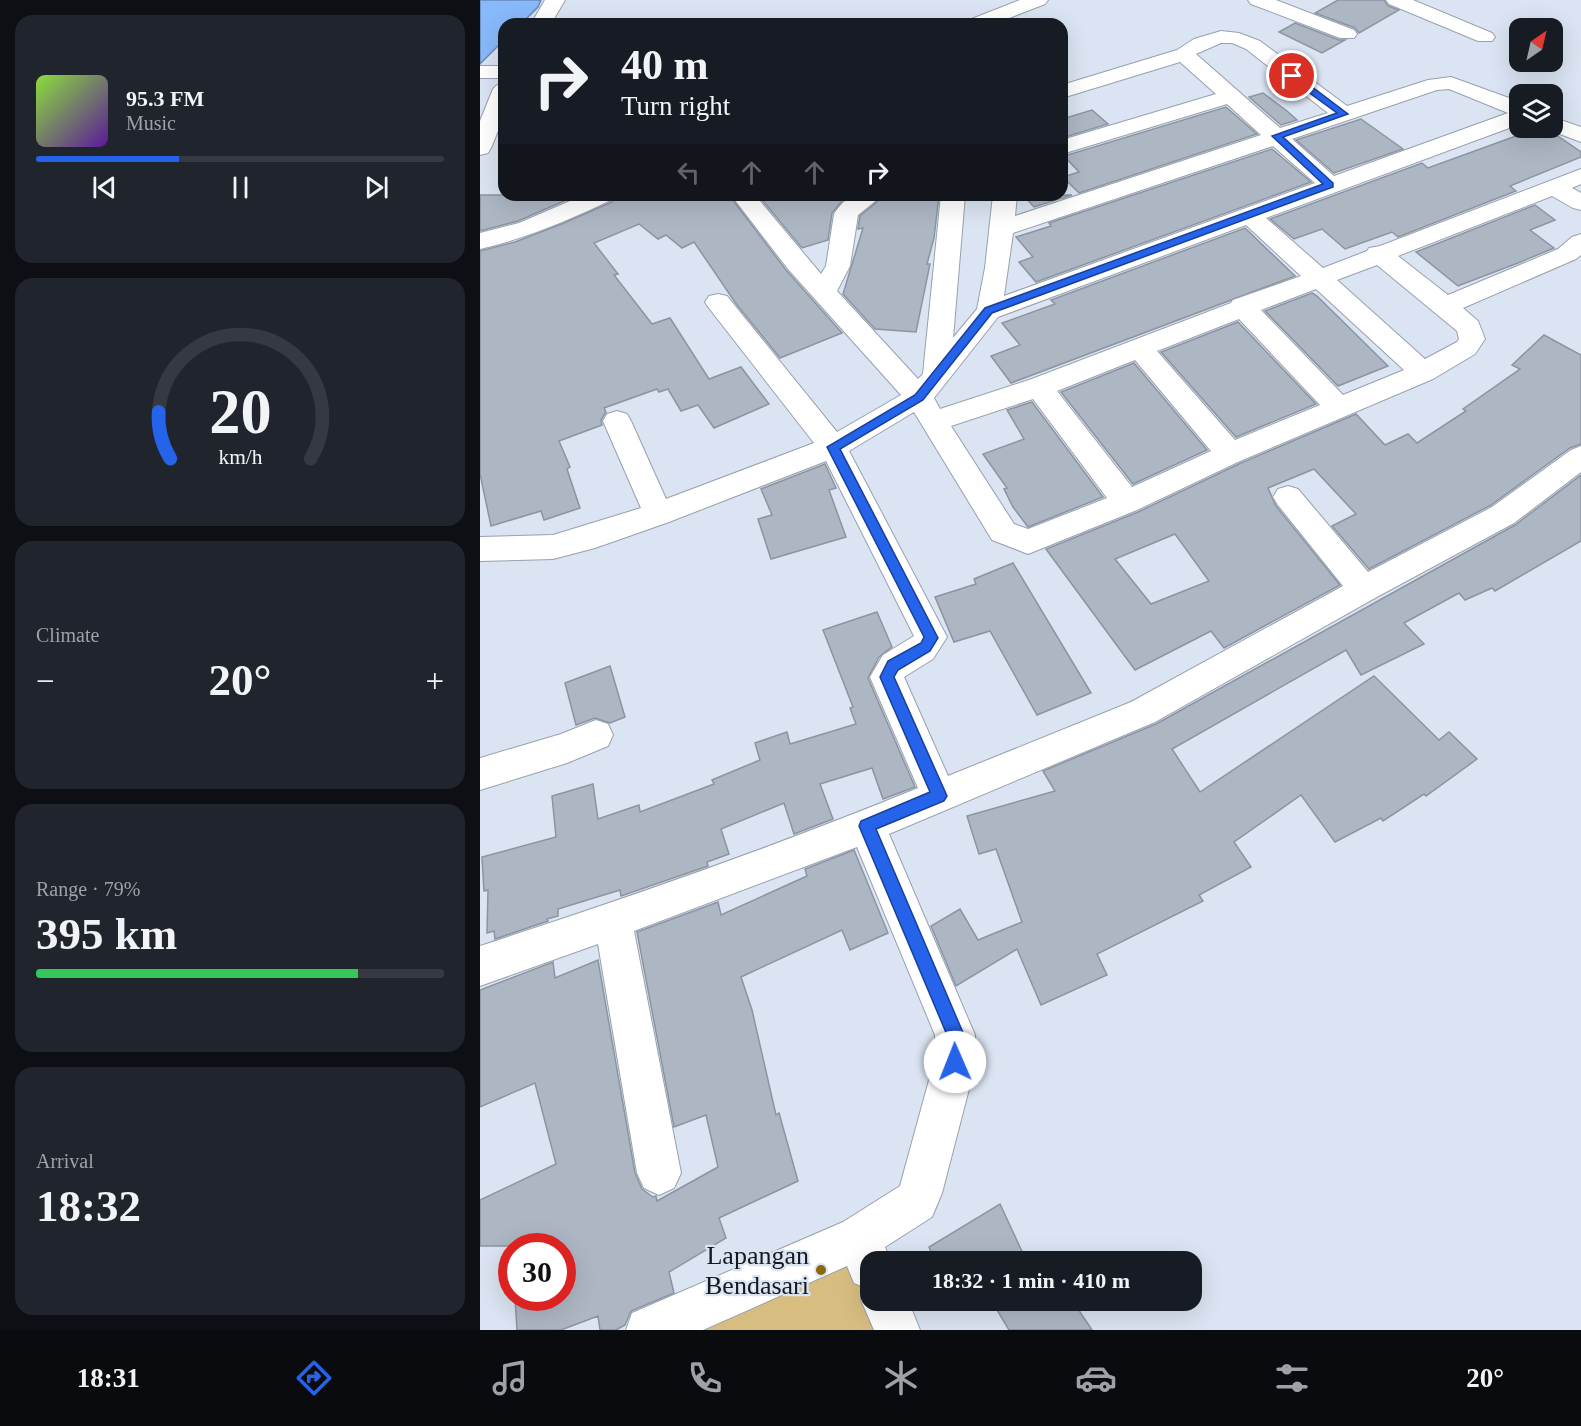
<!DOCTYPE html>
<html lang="en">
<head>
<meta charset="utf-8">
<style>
  :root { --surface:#171b24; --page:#20242c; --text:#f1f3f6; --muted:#9ea1a6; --line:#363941; --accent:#2563eb }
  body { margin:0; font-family:"Times New Roman",serif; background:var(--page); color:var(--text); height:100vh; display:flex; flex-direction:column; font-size:22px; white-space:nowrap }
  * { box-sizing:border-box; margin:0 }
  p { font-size:20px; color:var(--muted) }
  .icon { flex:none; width:33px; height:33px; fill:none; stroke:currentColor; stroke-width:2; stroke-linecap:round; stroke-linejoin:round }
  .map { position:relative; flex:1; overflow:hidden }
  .side { display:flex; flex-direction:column; gap:15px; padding:15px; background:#0d0f14; width:480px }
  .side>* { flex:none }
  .banner { position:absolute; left:18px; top:18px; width:570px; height:183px; border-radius:18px; box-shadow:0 6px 24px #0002; background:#171b24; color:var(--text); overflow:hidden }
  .needle { width:39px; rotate:34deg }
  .tools { position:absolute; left:1029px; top:18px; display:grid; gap:12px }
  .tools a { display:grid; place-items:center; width:54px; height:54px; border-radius:12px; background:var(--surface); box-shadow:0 6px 24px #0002; font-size:30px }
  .speed { position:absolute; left:18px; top:1233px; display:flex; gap:12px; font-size:30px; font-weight:700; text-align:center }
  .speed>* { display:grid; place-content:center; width:78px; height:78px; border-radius:50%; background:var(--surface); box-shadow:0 6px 24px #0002; line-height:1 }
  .speed .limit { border:9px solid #d22; background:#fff; color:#111 }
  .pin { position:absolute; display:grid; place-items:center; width:51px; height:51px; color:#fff; margin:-26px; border:3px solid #fff; border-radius:50%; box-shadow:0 2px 6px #0007 }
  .me { position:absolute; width:66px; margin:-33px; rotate:359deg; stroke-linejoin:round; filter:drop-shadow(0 0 4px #0008) }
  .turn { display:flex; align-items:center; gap:21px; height:126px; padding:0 24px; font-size:27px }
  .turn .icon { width:78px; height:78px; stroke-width:2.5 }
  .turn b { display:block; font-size:42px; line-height:51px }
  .lanes { display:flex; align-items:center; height:57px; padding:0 24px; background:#0003; justify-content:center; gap:30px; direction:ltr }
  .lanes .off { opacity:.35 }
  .big { font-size:45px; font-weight:800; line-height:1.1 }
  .side .tile { flex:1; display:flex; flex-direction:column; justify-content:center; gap:9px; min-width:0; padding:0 21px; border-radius:18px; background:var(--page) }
  .side .dial { align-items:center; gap:0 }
  .dial svg { height:156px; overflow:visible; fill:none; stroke:var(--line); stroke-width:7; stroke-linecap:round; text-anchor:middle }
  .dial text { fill:var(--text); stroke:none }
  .song { display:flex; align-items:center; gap:18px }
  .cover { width:72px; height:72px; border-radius:9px; background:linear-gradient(135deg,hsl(90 70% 55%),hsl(270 70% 35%)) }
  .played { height:6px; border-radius:3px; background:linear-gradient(90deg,var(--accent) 35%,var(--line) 35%) }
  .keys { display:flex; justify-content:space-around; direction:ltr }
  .heat { display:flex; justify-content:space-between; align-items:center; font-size:33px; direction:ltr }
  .charge { height:9px; border-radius:4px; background:linear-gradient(90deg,#34c759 79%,var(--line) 0) }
  .trip { position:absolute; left:380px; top:1251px; width:342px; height:60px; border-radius:18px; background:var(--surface); box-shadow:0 6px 24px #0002; font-weight:800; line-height:60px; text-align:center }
  .menu { display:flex; height:96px; justify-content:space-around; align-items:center; background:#090b0e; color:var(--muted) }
  .menu .icon { width:42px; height:42px }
  .menu .selected { color:var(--accent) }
  .menu b { font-size:27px; color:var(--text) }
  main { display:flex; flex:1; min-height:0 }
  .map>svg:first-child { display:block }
</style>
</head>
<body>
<main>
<section class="side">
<div class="tile">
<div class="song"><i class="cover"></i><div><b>95.3 FM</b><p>Music</p></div></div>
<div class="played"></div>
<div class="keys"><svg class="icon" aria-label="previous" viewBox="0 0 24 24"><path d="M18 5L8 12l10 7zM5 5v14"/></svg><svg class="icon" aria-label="pause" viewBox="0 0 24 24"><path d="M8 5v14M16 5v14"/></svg><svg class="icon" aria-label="next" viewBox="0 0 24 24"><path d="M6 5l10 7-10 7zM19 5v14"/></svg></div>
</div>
<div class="tile dial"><svg viewBox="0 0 100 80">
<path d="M14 69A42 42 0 1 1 86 69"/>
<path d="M14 69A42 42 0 0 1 8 45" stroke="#2563eb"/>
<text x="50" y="56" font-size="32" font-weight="700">20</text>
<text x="50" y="72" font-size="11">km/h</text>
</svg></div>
<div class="tile"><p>Climate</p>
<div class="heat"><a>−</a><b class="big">20°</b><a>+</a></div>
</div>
<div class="tile"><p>Range · 79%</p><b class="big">395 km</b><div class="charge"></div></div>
<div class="tile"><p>Arrival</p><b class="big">18:32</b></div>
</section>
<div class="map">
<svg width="1101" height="1330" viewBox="0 0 1101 1330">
  <rect width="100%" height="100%" fill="#dae4f2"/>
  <polygon fill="#d8bd81" points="369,1244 403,1330 159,1330"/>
  <polygon fill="#88b9fa" stroke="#6689b8" stroke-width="1.5" points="0,0 61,0 58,7 41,24 24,24 24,40 0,64"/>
  <g fill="#adb7c4" stroke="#8b94a1" stroke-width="1.5" fill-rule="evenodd">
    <polygon points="858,0 904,0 908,6 919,10 879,33 875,28 835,13"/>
    <polygon points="815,23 859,40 865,40 842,53 799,32"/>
    <polygon points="783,93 807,111 817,120 801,125 769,97"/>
    <polygon points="746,107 777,134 599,193 583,177 599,172 584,156"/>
    <polygon points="612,110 628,124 582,138 582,119"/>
    <polygon points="881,119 923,149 854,173 816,140"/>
    <polygon points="1058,128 1076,135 1101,152 1101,157 1030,186 1036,191 918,237 912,232 865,249 842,229 814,239 790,219 942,163 948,168"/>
    <polygon points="792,149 831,182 556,282 539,262 553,257 536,237 571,226 569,223"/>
    <polygon points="0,195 98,195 38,221 0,231"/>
    <polygon points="137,195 249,195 306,270 362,333 300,358 257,305 214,242 202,248 186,235 178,239 159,224 114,243 138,274 134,275 172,324 190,318 229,379 261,367 289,404 234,428 218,405 201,411 188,389 179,392 177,389 124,408 126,412 121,420 122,425 79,441 90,467 87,469 100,508 64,520 61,511 11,526 0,474 0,251 35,242 84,223 132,202"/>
    <polygon points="278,195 372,195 363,200 352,213 348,240 322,248"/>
    <polygon points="405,195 459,195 454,238 447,264 450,264 436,332 395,329 363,294 383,228 378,229 380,216"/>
    <polygon points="543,195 592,195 554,207"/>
    <polygon points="1055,205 1075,220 1050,230 1074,248 1038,263 978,286 936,252"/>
    <polygon points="765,228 815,276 531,383 511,356 540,345 522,323 575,304 571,300"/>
    <polygon points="832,293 837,296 908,366 858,386 785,311"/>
    <polygon points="758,322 836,404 756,437 681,352"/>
    <path d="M1064 335 1101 355V444L1090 448 1011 505 889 569 852 526 876 514 834 469 788 488 796 506 860 585 744 648 731 631 655 670 566 549 658 512 761 463 876 414 905 445 928 434 937 443 986 411 983 409 1040 369 1032 365ZM695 534 729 581 671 604 635 559Z"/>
    <polygon points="654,363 727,450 653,484 581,392"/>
    <polygon points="552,402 623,497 548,527 533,507 524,489 527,488 503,454 544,439 527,410"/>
    <polygon points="345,464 356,488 349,490 366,537 291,559 278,519 292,515 281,489"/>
    <polygon points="1101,475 1101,541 1015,591 1012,588 985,600 979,593 924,623 944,644 881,675 866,650 692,749 720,792 894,676 959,740 969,732 997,759 946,796 944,794 903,821 901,818 855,842 821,795 754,842 771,867 719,895 723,901 617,954 627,975 561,1005 537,949 476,986 451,926 480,909 498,940 542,922 516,849 499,854 487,816 575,791 563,771 676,724 1035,525"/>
    <polygon points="533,563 611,693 557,715 510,631 474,642 455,597 496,584 494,579"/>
    <polygon points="397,612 412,647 399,657 388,678 435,787 403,799 392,768 340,784 353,819 314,834 304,803 241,829 249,854 227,862 228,866 141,896 140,890 78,909 78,916 67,919 68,921 15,939 14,931 7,933 8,890 4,891 2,857 76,837 72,796 113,784 118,819 159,805 160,812 234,784 232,780 280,760 275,743 307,732 310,744 376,724 370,708 373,707 343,630"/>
    <polygon points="130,666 145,717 130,723 115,718 96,725 85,683"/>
    <polygon points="374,850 408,933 370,950 362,930 261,977 272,1010 296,1115 299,1113 318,1181 239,1218 246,1238 189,1272 194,1293 151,1311 145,1325 136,1330 120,1330 118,1316 81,1330 37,1330 35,1298 82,1298 82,1246 0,1246 0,1200 76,1164 55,1083 0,1107 0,990 73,962 75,978 118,960 155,1173 162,1189 173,1197 176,1196 177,1201 238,1167 226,1115 194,1127 157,932 238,902 241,915 327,876 325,869"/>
    <polygon points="520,1204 546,1260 455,1262 449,1247"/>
    <polygon points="511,1300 592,1300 612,1330 529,1330"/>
  </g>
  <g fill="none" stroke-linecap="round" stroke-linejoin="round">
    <g stroke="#97a1ad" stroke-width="2">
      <g id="street">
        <polygon points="540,0 568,0 565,4 514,24 486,24 489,20"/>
        <polygon points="768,0 796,0 874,30 877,34 874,38 860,38 771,4"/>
        <polygon points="906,0 933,0 1012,33 1015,37 1012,41 998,41 909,4"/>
        <path d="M741 31 759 33 780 41 867 106 948 80 971 77 1040 102V124L786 218 843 268 887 251 889 248 900 246 1101 169V184L1092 188 1101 193V210L1093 208 1072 196 918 256 968 295 1078 249 1092 237 1101 234V255L1096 259 983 308 998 321 1005 339 995 354 953 379 760 461 657 510 548 554 512 540 434 412 369 451 467 637 453 659 424 677 468 776 651 702 863 586 798 505 793 497 798 489 808 486 818 489 888 572 1012 507 1091 450 1101 446V472L1034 523 895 598 675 722 409 834 495 1035 496 1062 462 1193 452 1217 405 1247 411 1262H390V1300H428L440 1330H394L381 1300 386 1288 374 1283 367 1266 223 1330H146L152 1313 363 1222 420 1186 454 1062 455 1035 377 847 154 931 201 1173 194 1188 179 1195 164 1188 157 1173 118 944 0 986V946C147 898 294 847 438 788L390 677 403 655 434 636 346 461 189 522 115 548 73 559 0 561V537L73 535 161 508 123 421 127 414 137 411 147 414 151 421 186 499 334 443 229 308 225 302 229 296 238 294 247 296 357 432 421 395 308 269 251 195H275L341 274 346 266 354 214C369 192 378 195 403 195L378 215 370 266 357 291 438 379 443 374 461 195H485L473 338 497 309 505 268 513 195H537L535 216 781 135 747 104 582 154V140L736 94 700 62 582 98V85L697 50 714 39ZM741 43H752L766 49 848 113 800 128 716 54ZM969 89 1028 113 854 176 812 139 957 90ZM793 146 835 183 524 296 533 233ZM766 225 821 276 753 300 751 303 549 380 460 409 454 398 518 317ZM897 265 977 331 979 339 977 342 945 359 857 280ZM836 289 924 370 863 395 781 310ZM759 319 840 405 755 440 677 351ZM655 360 731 451 652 487 577 391ZM553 399 627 498 548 529 534 524 471 426Z"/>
        <polygon points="1072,117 1101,127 1101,142 1064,128 1072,128"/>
        <path d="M104 195H135L131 200C89 220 47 238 0 249V233L39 223Z"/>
        <polygon points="116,720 128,724 133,735 128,746 87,763 0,790 0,758 81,734"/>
      </g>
    </g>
    <g stroke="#97a1ad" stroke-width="2">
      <g id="secondary">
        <polygon points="65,0 85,0 71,24 51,24"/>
        <rect x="0" y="66" width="24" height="12"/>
        <polygon points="24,83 24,116 11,148 8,153 0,155 0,121 13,89 17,85"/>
      </g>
    </g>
    <use href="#street" fill="#fff" fill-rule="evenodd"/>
    <use href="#secondary" fill="#fff" fill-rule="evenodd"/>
  </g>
  <polygon fill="#2563eb" stroke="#184099" stroke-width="1.5" points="809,74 815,74 868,114 803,137 853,183 853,187 512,313 443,400 360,449 458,638 450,651 418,670 414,677 467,796 464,801 396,829 484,1035 484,1062 481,1068 475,1071 469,1068 467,1062 467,1035 379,826 381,821 450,792 400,677 408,661 441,643 444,637 347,447 435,395 505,308 843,184 792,136 857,113 809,78"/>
  <circle fill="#8b6909" stroke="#dae4f2" stroke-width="2" cx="341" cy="1270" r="6"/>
  <g text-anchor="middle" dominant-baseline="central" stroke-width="4.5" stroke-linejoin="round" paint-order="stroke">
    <g font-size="26" fill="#161a1e" stroke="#dae4f2" text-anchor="end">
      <text x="329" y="1255">Lapangan<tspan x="329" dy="30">Bendasari</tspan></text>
    </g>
  </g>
</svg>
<div class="tools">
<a><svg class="needle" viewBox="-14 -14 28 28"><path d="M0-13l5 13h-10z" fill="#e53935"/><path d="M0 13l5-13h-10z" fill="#9ea1a6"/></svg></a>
<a><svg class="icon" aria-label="layers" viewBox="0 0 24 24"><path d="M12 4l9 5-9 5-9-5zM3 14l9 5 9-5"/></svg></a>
</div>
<div class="speed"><div class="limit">30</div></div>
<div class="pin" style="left:812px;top:76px;background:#d93025"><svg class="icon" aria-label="arrive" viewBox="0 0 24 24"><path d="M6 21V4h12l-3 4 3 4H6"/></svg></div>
<svg class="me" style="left:475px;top:1062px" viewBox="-20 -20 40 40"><circle r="19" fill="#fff"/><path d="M0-13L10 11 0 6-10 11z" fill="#2563eb"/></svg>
<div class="trip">18:32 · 1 min · 410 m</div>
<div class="banner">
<div class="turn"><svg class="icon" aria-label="right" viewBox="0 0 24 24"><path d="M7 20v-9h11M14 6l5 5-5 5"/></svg><div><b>40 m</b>Turn right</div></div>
<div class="lanes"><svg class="icon off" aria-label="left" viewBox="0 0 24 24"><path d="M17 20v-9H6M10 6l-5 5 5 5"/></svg><svg class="icon off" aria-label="ahead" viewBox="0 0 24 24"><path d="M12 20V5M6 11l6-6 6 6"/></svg><svg class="icon off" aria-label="ahead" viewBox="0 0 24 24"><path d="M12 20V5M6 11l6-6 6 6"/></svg><svg class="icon" aria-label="right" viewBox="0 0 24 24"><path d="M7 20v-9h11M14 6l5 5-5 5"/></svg></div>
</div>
</div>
</main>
<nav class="menu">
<b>18:31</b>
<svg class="icon selected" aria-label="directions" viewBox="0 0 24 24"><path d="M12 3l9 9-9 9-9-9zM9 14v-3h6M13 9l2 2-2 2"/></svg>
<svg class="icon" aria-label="music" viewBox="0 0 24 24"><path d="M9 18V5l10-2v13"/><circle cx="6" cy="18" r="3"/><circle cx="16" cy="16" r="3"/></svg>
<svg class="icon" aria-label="phone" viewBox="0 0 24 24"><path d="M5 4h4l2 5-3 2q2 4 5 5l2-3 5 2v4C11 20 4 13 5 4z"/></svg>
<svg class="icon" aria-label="climate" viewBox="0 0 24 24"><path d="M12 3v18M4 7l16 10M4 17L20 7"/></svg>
<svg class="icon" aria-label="car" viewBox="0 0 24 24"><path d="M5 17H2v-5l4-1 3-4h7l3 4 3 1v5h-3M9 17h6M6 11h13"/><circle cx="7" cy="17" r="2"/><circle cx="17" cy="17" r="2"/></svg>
<svg class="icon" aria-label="filters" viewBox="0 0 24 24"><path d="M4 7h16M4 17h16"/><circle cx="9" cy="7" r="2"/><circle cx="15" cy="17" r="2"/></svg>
<b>20°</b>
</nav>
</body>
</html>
